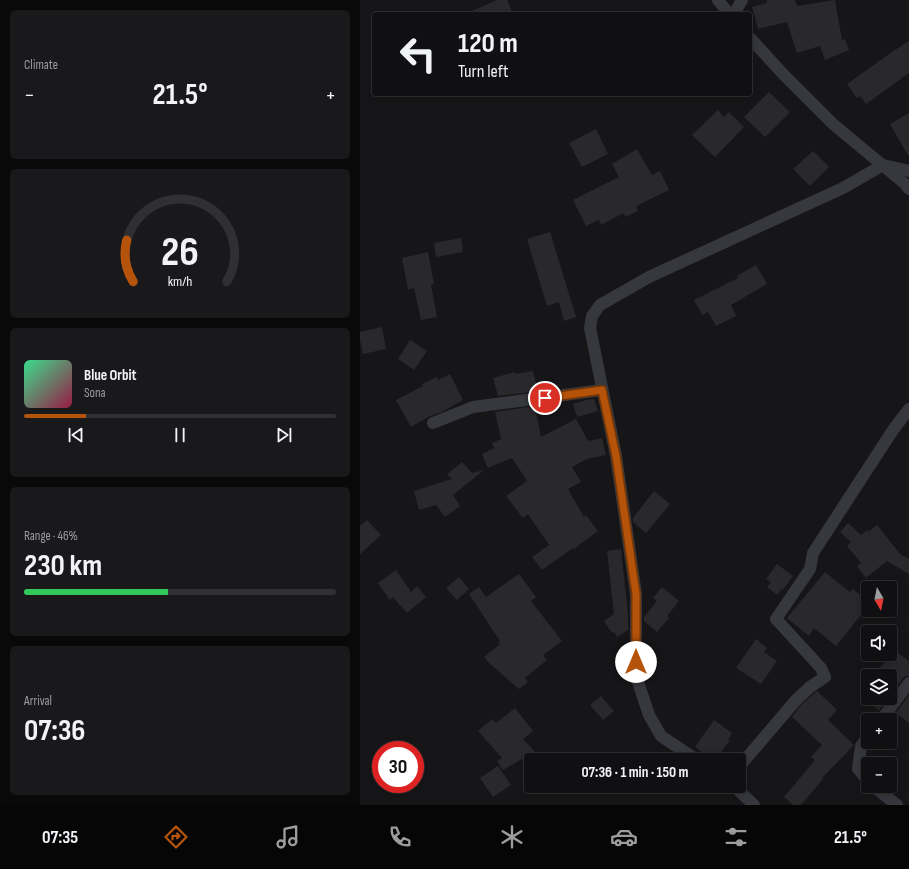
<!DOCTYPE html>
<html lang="en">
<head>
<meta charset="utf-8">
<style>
  :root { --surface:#101012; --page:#19191b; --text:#f1f3f6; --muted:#9c9d9f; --line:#303032; --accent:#b45309 }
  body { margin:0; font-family:"Sofia Sans Condensed",sans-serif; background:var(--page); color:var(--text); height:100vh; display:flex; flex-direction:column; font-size:15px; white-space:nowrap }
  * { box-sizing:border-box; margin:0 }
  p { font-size:13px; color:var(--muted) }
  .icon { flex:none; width:22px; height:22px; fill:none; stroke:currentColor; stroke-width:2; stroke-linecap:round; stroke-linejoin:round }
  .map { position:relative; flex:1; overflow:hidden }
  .panel { display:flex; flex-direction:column; gap:10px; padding:10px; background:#09090a; width:360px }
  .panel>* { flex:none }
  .hud { position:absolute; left:12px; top:12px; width:380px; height:84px; border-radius:4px; box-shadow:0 2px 10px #0003,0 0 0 1px var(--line); background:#101012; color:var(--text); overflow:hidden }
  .needle { width:26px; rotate:170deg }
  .tools { position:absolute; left:501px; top:581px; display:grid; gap:8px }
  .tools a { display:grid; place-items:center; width:36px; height:36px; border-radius:4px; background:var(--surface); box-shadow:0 2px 10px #0003,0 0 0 1px var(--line); font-size:20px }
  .speed { position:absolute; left:12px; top:741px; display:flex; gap:8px; font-size:20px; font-weight:700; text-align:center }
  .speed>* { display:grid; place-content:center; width:52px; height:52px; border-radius:50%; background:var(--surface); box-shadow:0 2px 10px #0003,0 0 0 1px var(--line); line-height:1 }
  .speed .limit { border:6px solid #d22; background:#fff; color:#111 }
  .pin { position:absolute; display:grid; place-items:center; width:34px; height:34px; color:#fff; margin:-17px; border:2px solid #fff; border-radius:50%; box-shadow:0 1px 4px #0007 }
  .me { position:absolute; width:44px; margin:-22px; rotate:0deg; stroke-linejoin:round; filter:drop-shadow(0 0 3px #0008) }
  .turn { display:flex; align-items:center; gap:14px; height:84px; padding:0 20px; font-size:18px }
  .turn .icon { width:52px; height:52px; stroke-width:2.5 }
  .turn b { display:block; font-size:28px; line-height:34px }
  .big { font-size:30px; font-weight:700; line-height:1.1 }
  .panel .widget { flex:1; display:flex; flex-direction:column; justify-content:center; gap:6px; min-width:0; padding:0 14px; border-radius:6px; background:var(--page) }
  .panel .dial { align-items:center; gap:0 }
  .dial svg { height:104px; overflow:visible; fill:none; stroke:var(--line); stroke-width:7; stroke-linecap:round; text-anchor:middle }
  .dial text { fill:var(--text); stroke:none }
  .song { display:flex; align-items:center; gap:12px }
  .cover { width:48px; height:48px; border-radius:6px; background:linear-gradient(135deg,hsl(150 70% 55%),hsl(340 70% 35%)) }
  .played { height:4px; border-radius:2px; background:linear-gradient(90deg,var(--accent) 20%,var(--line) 20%) }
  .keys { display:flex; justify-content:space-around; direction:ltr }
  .heat { display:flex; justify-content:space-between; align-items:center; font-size:22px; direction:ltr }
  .charge { height:6px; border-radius:3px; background:linear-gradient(90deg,#34c759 46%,var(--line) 0) }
  .trip { position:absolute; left:164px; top:753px; width:222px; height:40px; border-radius:4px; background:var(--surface); box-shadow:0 2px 10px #0003,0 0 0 1px var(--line); font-weight:700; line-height:40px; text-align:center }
  .tabs { display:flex; height:64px; justify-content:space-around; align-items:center; background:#060607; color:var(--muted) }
  .tabs .icon { width:28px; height:28px }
  .tabs .current { color:var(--accent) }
  .tabs b { font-size:18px; color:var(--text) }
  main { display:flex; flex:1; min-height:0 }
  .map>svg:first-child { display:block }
</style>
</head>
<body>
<main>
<section class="panel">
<div class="widget"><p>Climate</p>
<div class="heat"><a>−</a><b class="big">21.5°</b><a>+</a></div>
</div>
<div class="widget dial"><svg viewBox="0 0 100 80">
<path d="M14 69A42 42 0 1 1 86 69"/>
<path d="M14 69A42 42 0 0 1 9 37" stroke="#b45309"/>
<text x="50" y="56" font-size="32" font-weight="700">26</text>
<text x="50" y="72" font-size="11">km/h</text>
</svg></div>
<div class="widget">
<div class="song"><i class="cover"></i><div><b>Blue Orbit</b><p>Sona</p></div></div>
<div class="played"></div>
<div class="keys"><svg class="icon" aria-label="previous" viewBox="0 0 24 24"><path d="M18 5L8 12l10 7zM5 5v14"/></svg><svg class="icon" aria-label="pause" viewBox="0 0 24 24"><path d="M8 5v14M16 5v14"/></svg><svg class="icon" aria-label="next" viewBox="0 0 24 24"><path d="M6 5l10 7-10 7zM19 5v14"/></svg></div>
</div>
<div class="widget"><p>Range · 46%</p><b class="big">230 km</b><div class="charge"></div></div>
<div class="widget"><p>Arrival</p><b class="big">07:36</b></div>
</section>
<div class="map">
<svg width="549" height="805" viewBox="0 0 549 805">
  <rect width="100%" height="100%" fill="#161618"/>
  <g fill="#29292c">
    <polygon points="137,0 147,0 153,14 105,14"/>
    <polygon points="407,0 435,0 437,6 475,0 482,40 485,39 489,50 465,60 460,46 437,53 427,22 398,29 392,7 407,3"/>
    <polygon points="549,41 549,73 506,104 500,96 497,98 487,84 532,52"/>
    <polygon points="409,92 430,112 405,137 384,117"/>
    <polygon points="358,110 364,117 369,112 384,127 355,157 332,135"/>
    <polygon points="549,113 549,157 530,124"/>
    <polygon points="236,129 248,154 222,167 209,143"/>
    <polygon points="277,149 292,175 300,171 309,190 276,206 278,211 265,217 264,213 241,225 239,220 226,226 213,200 259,177 252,164"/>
    <polygon points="453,151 469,167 450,186 433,169"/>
    <polygon points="190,232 216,317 204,321 199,302 187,306 167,239"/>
    <polygon points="101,238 103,252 76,257 74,243"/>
    <polygon points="68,252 74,284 71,285 77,317 61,320 54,288 48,290 42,258"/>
    <polygon points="396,265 407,284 371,305 376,316 356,326 348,312 342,315 334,300 378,278 377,276"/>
    <polygon points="22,327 26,349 3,354 0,340 0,332"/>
    <polygon points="50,340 67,351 54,370 38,359"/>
    <polygon points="173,371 178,391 138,396 133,378 155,372 155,374"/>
    <polygon points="90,374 103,400 82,412 70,416 51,427 36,400 63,386 62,384 77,377 78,380"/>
    <polygon points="234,399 238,411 217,417 213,404 226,400"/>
    <polygon points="175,406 181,437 216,419 228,441 242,438 246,455 227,459 212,467 221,482 208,489 224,517 226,515 238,531 214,549 213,548 182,570 172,557 189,545 168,514 163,518 146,496 167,481 152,458 128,468 122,454 134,448 132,443 141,439 135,412"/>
    <polygon points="102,462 112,473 124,470 93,495 100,506 85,517 76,505 59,510 54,491 92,479 87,474"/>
    <polygon points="294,491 310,504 286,533 273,522 273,518"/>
    <polygon points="7,520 21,535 0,554 0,526"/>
    <polygon points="488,523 501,535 507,530 508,532 517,525 540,554 549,559 549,574 527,561 506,578 497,566 501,563 487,546 491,542 480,532"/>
    <polygon points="261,549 268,614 268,630 257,637 254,632 252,633 244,621 254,614 247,551"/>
    <polygon points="417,564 433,576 422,591 421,589 417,595 407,587 411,582 406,579"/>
    <polygon points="36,570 51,592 57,586 66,597 47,613 33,597 30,600 18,583"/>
    <polygon points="465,572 490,592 493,589 508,601 508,606 476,646 454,628 449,636 427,618"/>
    <polygon points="159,574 176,597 171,601 202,641 183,655 187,660 165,678 168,682 159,689 129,663 124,657 140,644 138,642 140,641 109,594 119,587 126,597"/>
    <polygon points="99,577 109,589 97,600 86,588"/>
    <polygon points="302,587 319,601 307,616 309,618 297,632 284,621 284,617 297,601 293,598"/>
    <polygon points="396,639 407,648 404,652 417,661 401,684 376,668"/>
    <polygon points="534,650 549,661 549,676 546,676 543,678 530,696 530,676 514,676"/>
    <polygon points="508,684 508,698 528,698 519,710 499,695"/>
    <polygon points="457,691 477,710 468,720 494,745 462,778 463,779 441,805 433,805 424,797 455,760 451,757 462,745 432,717 441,705"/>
    <polygon points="549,695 549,723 536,713"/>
    <polygon points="241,696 254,711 243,720 230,705"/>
    <polygon points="155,708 173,731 163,739 176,753 166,763 162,759 143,770 137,761 142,758 118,731 132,719 136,723"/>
    <polygon points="354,720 372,733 368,739 370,740 358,756 356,755 353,760 335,747"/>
    <polygon points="138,766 151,785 133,797 120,778"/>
  </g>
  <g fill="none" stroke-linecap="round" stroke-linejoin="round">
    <g stroke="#37383d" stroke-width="12">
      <polyline points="358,0 369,14"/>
      <polyline points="374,14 382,0"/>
      <polyline points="390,38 424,75 473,124 544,183 549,189"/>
      <polyline points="73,423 113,407 242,390"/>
      <polyline points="521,720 549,683"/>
      <polyline points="508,737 501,746 498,769 508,781"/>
      <polyline points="337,760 301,736 289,715 276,676 276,594 256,456 230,328 232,316 240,305 289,277 483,188 523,165 549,171"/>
      <polyline points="379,767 436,700 450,687 465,677 461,668 416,619 450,569 453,553 533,430 549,409"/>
      <polyline points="374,786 394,805"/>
      <polyline points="513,786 537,805"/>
    </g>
  </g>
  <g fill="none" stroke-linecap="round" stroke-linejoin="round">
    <g stroke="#753606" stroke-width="10">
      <polyline id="route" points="185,398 242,390 256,456 276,594 276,662"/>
    </g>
    <use href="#route" stroke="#b45309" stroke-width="7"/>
  </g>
</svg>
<div class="tools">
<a><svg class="needle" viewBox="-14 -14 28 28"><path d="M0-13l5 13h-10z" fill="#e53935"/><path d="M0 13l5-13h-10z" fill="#9c9d9f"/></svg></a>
<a><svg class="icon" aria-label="sound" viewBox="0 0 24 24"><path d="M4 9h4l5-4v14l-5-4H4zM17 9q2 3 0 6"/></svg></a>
<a><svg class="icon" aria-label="layers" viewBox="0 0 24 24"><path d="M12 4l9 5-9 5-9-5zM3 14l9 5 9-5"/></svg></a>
<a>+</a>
<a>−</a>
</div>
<div class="speed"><div class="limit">30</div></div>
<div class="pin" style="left:185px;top:398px;background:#d93025"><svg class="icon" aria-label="arrive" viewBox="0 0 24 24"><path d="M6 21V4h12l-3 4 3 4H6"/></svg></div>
<svg class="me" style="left:276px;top:662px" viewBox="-20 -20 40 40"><circle r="19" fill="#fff"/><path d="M0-13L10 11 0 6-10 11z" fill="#b45309"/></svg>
<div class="trip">07:36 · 1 min · 150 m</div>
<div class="hud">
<div class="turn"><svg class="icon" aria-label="left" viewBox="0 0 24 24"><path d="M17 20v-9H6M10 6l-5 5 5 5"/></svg><div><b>120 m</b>Turn left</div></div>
</div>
</div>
</main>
<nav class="tabs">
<b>07:35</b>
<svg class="icon current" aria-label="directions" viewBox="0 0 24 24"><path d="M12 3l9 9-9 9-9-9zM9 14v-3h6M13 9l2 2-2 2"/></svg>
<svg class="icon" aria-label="music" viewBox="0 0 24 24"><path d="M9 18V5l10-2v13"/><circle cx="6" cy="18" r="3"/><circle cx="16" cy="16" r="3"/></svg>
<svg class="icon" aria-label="phone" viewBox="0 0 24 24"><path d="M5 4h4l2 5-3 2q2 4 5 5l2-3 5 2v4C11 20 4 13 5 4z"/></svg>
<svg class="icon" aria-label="climate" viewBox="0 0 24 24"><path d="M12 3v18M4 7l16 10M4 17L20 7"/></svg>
<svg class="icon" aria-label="car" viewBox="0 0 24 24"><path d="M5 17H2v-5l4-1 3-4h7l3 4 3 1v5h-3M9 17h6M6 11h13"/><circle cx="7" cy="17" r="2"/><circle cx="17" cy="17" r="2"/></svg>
<svg class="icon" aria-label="filters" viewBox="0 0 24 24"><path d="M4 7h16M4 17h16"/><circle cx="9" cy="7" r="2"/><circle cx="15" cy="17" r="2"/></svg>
<b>21.5°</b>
</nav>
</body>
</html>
